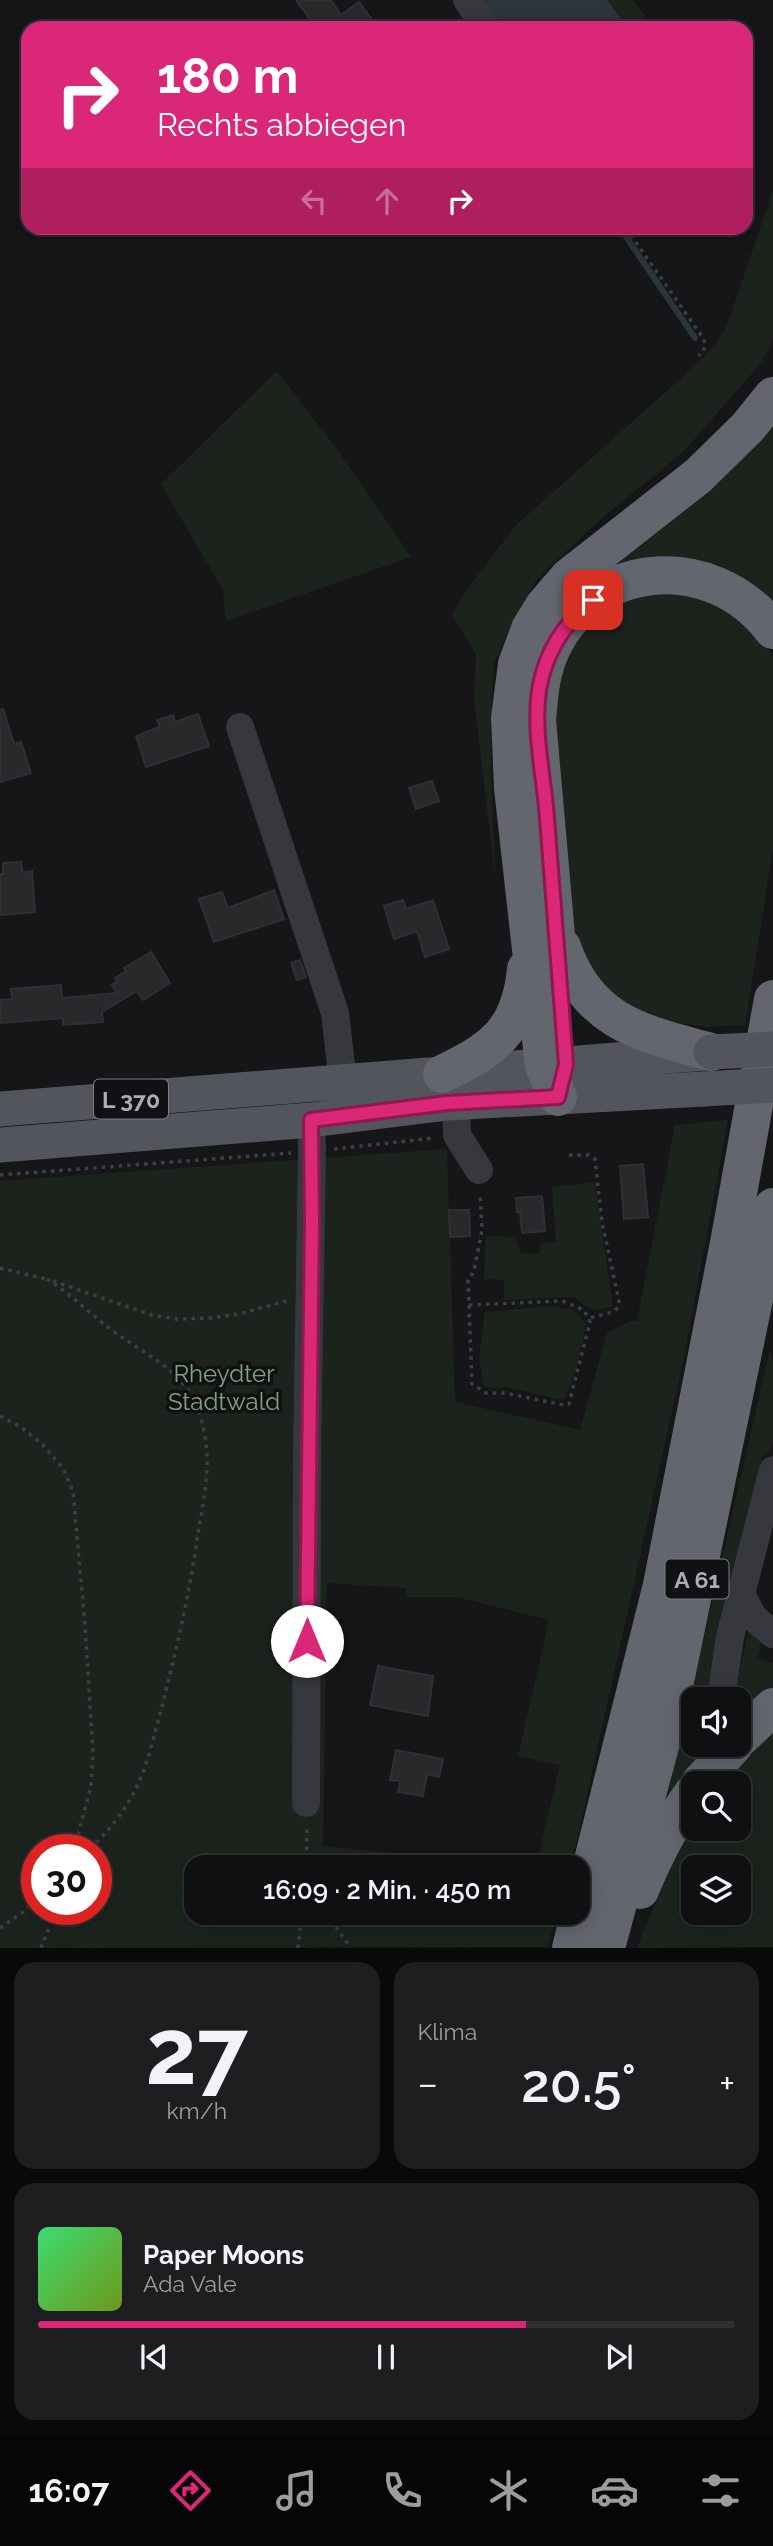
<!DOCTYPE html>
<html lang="de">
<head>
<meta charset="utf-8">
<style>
  :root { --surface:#101012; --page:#1e1e20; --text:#f1f3f6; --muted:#9c9d9f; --line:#303032; --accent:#db2777 }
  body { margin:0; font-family:Raleway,sans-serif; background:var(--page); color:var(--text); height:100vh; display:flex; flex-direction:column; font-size:26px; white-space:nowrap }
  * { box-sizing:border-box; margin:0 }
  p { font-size:23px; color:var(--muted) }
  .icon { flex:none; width:38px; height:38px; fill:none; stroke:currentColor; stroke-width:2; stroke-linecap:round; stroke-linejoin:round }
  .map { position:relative; height:1948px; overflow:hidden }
  .side { display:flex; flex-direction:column; gap:14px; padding:14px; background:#09090a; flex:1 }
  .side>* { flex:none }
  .top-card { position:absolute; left:21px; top:21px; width:732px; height:214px; border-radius:21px; box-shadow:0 4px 18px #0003,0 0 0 2px var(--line); background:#db2777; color:#fff; overflow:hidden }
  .fabs { position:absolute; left:681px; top:1687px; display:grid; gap:14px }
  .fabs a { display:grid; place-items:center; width:70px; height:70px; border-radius:14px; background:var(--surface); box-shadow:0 4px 18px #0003,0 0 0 2px var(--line); font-size:35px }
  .speed { position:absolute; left:21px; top:1834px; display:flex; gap:14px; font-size:35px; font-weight:700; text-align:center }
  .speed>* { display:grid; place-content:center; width:91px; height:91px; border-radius:50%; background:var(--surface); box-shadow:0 4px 18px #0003,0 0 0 2px var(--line); line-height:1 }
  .speed .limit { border:10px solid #d22; background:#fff; color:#111 }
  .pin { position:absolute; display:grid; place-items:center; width:60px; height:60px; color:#fff; margin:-30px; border-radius:14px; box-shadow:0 4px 10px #0006 }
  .me { position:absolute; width:77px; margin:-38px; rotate:0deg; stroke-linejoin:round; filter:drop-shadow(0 0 5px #0008) }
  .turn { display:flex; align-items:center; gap:24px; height:147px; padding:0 21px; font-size:32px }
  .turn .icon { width:91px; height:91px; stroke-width:2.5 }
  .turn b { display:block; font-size:49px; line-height:60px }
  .lanes { display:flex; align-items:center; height:66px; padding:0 21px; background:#0003; justify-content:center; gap:35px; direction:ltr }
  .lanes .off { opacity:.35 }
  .big { font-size:52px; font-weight:600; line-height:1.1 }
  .side .card { flex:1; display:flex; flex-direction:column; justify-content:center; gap:10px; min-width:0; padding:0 24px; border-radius:21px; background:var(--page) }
  .side .dial { align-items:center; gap:0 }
  .dial b { font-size:91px; line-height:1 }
  .song { display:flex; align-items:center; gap:21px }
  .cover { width:84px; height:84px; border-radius:10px; background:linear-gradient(135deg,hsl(140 70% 55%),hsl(80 70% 35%)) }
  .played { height:7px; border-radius:4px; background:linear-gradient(90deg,var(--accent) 70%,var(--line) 70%) }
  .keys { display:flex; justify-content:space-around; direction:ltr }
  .heat { display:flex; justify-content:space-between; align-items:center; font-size:38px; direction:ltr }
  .side .tiles { flex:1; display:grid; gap:14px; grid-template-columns:1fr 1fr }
  .card:last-child { grid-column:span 2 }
  .trip { position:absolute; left:184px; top:1855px; width:406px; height:70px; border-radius:21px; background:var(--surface); box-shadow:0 4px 18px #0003,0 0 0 2px var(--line); font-weight:600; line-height:70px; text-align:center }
  .menu { display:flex; height:112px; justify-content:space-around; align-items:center; background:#060607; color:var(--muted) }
  .menu .icon { width:49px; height:49px }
  .menu .current { color:var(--accent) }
  .menu b { font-size:32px; color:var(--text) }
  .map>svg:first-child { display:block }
</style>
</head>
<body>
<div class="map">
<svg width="773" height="1948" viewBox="0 0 773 1948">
  <rect width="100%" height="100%" fill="#161618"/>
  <g fill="#1c231d" fill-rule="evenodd">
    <polygon points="474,0 633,0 654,28 495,28"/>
    <polygon points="773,190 773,339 761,363 684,451 603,517 537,579 514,620 494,663 490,729 495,877 474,698 476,654 452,615 466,591 515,526 696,365 715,345 728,323"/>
    <polygon points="277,371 339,452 411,557 226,621 223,590 161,484"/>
    <polygon points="773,409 773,618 743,591 589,591 545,618"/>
    <polygon points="688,589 759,631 773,657 773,848 745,1025 707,1027 664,1021 634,1012 590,983 568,916 553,755 559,667 580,632 617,600"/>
    <path d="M728 1120 684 1357 571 1867H536L560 1765 518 1756 549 1620 457 1597H407L406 1588 327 1583 323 1846 524 1867H196V1913H558L547 1947 0 1948V1181L447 1149 455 1402 580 1430 607 1333 631 1321H637L675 1125ZM37 1850H96V1909H37Z"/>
    <polygon points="595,1182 613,1307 592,1310 573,1297 504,1300 504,1280 484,1279 486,1236 515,1237 521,1254 540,1253 540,1244 556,1242 552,1187"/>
    <polygon points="549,1306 573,1310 586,1324 576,1371 565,1398 558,1399 506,1387 496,1388 484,1386 479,1358 485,1312"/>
    <polygon points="770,1350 773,1362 773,1441 771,1448 762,1457 708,1695 709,1699 693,1699 693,1745 711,1745 656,1845"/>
    <polygon points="749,1629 762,1639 758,1659 773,1663 773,1700 739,1730 738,1699 734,1699"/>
    <path d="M773 1731V1947L637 1948 664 1881 693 1828 738 1829V1783H725ZM693 1867H738V1913H693Z"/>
  </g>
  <polygon fill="#2c353c" points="482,0 607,0 628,28 501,28"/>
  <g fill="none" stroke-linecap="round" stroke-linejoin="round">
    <polyline stroke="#2c353c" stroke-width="6" points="620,228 695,338"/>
  </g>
  <g fill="#29292c" stroke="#303034" stroke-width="2">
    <polygon points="296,0 331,0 341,15 359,2 378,28 316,28"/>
    <polygon points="3,709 14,744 21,742 31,773 0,782 0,710"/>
    <polygon points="198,714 209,746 146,767 136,736 160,727 157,720 173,715 175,722"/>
    <polygon points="432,781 439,801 416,809 409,788"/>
    <polygon points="21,862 22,872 32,871 35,912 0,915 0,874 3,874 3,863"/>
    <polygon points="274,890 284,919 214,942 199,899 222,892 228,908"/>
    <polygon points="403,900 406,909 433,900 449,949 425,957 417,931 394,939 384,906"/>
    <polygon points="151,952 170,983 143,1000 137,991 102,1012 103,1022 63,1025 63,1018 0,1023 0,1000 12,999 11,989 61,985 62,998 117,993 112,985 117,981 115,978 126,971 124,968"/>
    <polygon points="300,960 306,977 297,980 291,963"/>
    <polygon points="643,1164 648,1217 624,1219 620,1166"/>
    <polygon points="542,1196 545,1231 522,1233 520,1212 517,1212 516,1198"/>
    <polygon points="449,1210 469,1210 470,1236 450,1237"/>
    <polygon points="378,1666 433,1676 428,1716 370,1705"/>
    <polygon points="396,1750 443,1759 439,1777 427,1774 423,1796 398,1792 400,1781 390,1780"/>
  </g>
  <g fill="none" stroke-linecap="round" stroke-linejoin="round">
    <g stroke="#3d3f44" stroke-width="3.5" stroke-dasharray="3.5 5" stroke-linecap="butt">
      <polyline points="626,228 703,338 706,346 699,356"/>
      <polyline points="334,1149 434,1138"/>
      <polyline points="569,1155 589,1155 595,1159 602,1222 619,1301 618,1308 612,1312 590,1318"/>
      <polyline points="0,1175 291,1153"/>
      <polyline points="0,1268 46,1279"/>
      <path d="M47 1279C71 1294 90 1314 113 1331 143 1353 180 1369 196 1404 203 1420 207 1443 207 1461 207 1488 201 1514 197 1540 189 1596 176 1651 162 1706 156 1728 151 1751 143 1772 132 1802 112 1829 88 1850"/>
      <polyline points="53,1281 152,1315 176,1319 210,1318 239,1314 286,1301"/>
      <polyline points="469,1305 562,1301 584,1310 590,1322 569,1404 564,1405 505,1393 486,1393 472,1384 468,1280 474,1271 482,1230 480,1193"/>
      <polyline points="0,1416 21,1427 43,1445 63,1468 73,1492 85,1625 93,1753 91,1786 74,1850"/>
      <polyline points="306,1867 307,1826"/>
      <polyline points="326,1913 351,1948"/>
      <polyline points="0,1928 26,1910 37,1898"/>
      <polyline points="41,1948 56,1909"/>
      <polyline points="298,1948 302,1913"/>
    </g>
    <g stroke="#37383d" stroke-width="28">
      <polyline points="467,0 486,28"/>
      <polyline points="240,727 335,1013 343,1082"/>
      <polyline points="456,1102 457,1135 479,1170"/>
      <polyline points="742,1596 753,1617 773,1634"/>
      <polyline points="721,1699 730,1637 773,1470"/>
      <polyline points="306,1803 307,1455 312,1151 311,1120"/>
    </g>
    <g stroke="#53555c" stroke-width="35">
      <polyline points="0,1109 705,1053"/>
      <polyline points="0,1145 311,1120 447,1103 703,1089"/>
    </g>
    <g stroke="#63666e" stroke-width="38">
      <path d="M562 947C588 1023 641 1033 711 1052"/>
      <path d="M560 981 537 720C539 699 540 678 548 657 587 559 711 548 773 630"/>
      <path d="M442 1074C494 1049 520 1031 526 969"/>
      <polyline points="558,1097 544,1066 513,788 510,718 517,664 530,629 544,606 569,577 698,476 748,427 773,396"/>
      <polyline points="738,1740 773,1707"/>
      <polyline points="700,1783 734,1745"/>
      <path d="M640 1890C654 1856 671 1823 693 1793"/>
      <polyline points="571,1948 662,1585 730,1238 773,999"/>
      <polyline points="606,1948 667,1720 773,1207"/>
    </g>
    <g stroke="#53555c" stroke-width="35">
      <polyline points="711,1052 773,1049"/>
      <polyline points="703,1089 773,1085"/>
    </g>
  </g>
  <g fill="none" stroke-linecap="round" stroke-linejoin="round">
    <g stroke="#8e194d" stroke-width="18">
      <path id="route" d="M307 1641 312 1222 311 1120 447 1103 558 1097 566 1064C560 982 554 900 547 818 544 776 533 733 539 690 545 654 564 623 593 600"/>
    </g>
    <use href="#route" stroke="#db2777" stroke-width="12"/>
  </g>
  <g text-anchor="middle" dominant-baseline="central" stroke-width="7" stroke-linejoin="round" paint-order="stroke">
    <g fill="#111113" stroke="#7b7e86" stroke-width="2">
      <rect x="94" y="1079.5" width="74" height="39" rx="5"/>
      <rect x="665.5" y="1559.5" width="63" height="39" rx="5"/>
    </g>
    <g font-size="23" font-weight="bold" fill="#a8adb8">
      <text x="131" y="1099">L 370</text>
      <text x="697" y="1579">A 61</text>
    </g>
    <g font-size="24" fill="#7fa381" stroke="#111113">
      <text x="224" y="1373">Rheydter<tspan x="224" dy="28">Stadtwald</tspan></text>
    </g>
  </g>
</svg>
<div class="fabs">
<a><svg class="icon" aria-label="sound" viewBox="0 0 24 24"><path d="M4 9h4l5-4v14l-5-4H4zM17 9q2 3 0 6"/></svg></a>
<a><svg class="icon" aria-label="search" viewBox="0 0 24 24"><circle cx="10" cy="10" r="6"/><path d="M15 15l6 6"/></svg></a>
<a><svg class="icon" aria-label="layers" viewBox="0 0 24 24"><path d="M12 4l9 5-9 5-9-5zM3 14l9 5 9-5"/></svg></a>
</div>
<div class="speed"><div class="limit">30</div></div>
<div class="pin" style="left:593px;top:600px;background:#d93025"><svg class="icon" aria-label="arrive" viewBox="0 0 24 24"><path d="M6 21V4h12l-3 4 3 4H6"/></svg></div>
<svg class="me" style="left:307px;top:1641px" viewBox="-20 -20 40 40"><circle r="19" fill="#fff"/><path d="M0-13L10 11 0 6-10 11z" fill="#db2777"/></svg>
<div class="trip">16:09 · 2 Min. · 450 m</div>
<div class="top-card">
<div class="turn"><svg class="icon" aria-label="right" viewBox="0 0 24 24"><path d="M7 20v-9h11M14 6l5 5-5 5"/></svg><div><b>180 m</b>Rechts abbiegen</div></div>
<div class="lanes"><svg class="icon off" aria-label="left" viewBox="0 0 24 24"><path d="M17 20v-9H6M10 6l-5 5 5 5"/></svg><svg class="icon off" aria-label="ahead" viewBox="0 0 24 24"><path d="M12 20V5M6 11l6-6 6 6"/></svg><svg class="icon" aria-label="right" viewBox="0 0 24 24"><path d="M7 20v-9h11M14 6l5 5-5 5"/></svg></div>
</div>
</div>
<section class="side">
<div class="tiles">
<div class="card dial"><b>27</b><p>km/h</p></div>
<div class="card"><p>Klima</p>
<div class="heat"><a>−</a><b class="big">20.5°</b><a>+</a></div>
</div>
<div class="card">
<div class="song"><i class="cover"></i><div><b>Paper Moons</b><p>Ada Vale</p></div></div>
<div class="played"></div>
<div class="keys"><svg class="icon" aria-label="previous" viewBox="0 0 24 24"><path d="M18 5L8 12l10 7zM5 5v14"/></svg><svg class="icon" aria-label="pause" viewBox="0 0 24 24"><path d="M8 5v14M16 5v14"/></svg><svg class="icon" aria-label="next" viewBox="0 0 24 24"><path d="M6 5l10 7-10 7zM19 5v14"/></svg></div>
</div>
</div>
</section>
<nav class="menu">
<b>16:07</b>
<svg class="icon current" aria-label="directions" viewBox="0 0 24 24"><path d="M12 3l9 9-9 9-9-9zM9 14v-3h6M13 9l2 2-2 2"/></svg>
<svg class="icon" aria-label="music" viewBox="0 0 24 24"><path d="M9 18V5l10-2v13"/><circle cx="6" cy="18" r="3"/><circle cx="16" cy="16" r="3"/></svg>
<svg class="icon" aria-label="phone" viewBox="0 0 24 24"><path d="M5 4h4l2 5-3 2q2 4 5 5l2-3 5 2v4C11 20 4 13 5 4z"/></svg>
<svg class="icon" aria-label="climate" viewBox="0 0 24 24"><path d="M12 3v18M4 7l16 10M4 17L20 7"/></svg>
<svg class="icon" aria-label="car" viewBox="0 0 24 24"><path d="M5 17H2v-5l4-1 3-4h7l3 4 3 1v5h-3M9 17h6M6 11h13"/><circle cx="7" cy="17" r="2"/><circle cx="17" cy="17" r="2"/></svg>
<svg class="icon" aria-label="filters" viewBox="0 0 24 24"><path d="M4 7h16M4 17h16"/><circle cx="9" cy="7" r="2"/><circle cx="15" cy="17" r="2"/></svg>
</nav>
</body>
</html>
